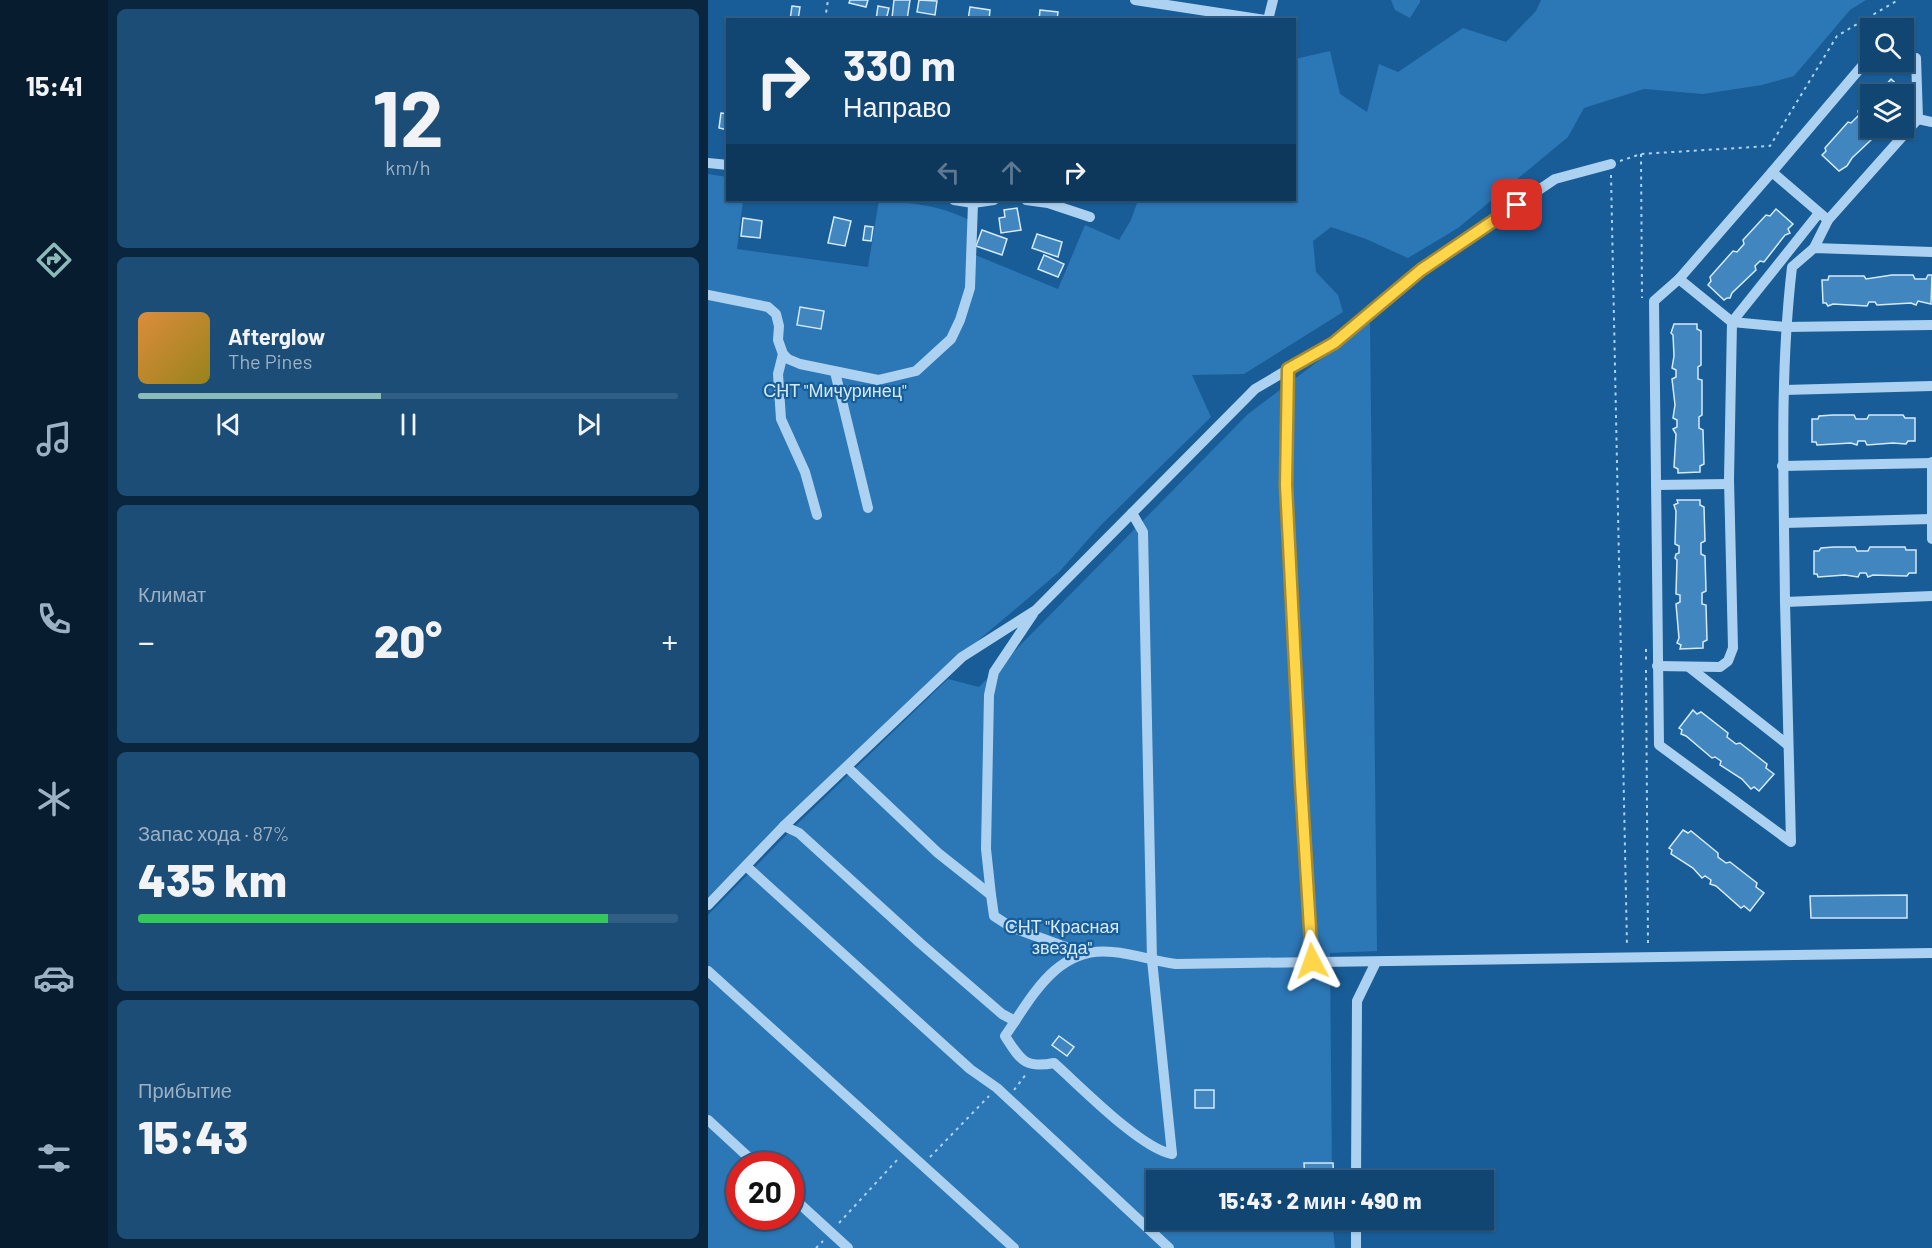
<!DOCTYPE html>
<html lang="ru">
<head>
<meta charset="utf-8">
<style>
  :root { --surface:#124672; --page:#1b4d77; --text:#f1f3f6; --muted:#9cb1c4; --line:#315e84; --accent:#8bbbb9 }
  body { margin:0; font-family:Barlow,sans-serif; background:var(--page); color:var(--text); height:100vh; display:flex; flex-direction:column; font-size:22px; white-space:nowrap }
  * { box-sizing:border-box; margin:0 }
  p { font-size:20px; color:var(--muted) }
  .icon { flex:none; width:33px; height:33px; fill:none; stroke:currentColor; stroke-width:2; stroke-linecap:round; stroke-linejoin:round }
  .map { position:relative; flex:1; overflow:hidden }
  .panel { display:flex; flex-direction:column; gap:9px; padding:9px; background:#0a263f; width:600px }
  .panel>* { flex:none }
  .hud { position:absolute; left:18px; top:18px; width:570px; height:183px; border-radius:0px; box-shadow:0 2px 4px #0004,0 0 0 2px var(--line); background:#124672; color:var(--text); overflow:hidden }
  .controls { position:absolute; left:1152px; top:18px; display:grid; gap:12px }
  .controls a { display:grid; place-items:center; width:54px; height:54px; border-radius:0px; background:var(--surface); box-shadow:0 2px 4px #0004,0 0 0 2px var(--line); font-size:30px }
  .speed { position:absolute; left:18px; top:1152px; display:flex; gap:12px; font-size:30px; font-weight:700; text-align:center }
  .speed>* { display:grid; place-content:center; width:78px; height:78px; border-radius:50%; background:var(--surface); box-shadow:0 2px 4px #0004,0 0 0 2px var(--line); line-height:1 }
  .speed .limit { border:9px solid #d22; background:#fff; color:#111 }
  .pin { position:absolute; display:grid; place-items:center; width:51px; height:51px; color:#fff; margin:-26px; border-radius:12px; box-shadow:0 3px 9px #0006 }
  .me { position:absolute; width:66px; margin:-33px; rotate:356deg; stroke-linejoin:round; filter:drop-shadow(0 0 4px #0008) }
  .turn { display:flex; align-items:center; gap:21px; height:126px; padding:0 18px; font-size:27px }
  .turn .icon { width:78px; height:78px; stroke-width:2.5 }
  .turn b { display:block; font-size:42px; line-height:51px }
  .lanes { display:flex; align-items:center; height:57px; padding:0 18px; background:#0003; justify-content:center; gap:30px; direction:ltr }
  .lanes .off { opacity:.35 }
  .big { font-size:45px; font-weight:800; line-height:1.1 }
  .panel .tile { flex:1; display:flex; flex-direction:column; justify-content:center; gap:9px; min-width:0; padding:0 21px; border-radius:9px; background:var(--page) }
  .panel .dial { align-items:center; gap:0 }
  .dial b { font-size:78px; line-height:1 }
  .song { display:flex; align-items:center; gap:18px }
  .cover { width:72px; height:72px; border-radius:9px; background:linear-gradient(135deg,hsl(30 70% 55%),hsl(50 70% 35%)) }
  .played { height:6px; border-radius:3px; background:linear-gradient(90deg,var(--accent) 45%,var(--line) 45%) }
  .keys { display:flex; justify-content:space-around; direction:ltr }
  .heat { display:flex; justify-content:space-between; align-items:center; font-size:33px; direction:ltr }
  .charge { height:9px; border-radius:4px; background:linear-gradient(90deg,#34c759 87%,var(--line) 0) }
  .trip { position:absolute; left:438px; top:1170px; width:348px; height:60px; border-radius:0px; background:var(--surface); box-shadow:0 2px 4px #0004,0 0 0 2px var(--line); font-weight:800; line-height:60px; text-align:center }
  main { display:flex; flex:1; min-height:0 }
  .tabs { display:flex; flex-direction:column; width:108px; justify-content:space-around; align-items:center; background:#071c2e; color:var(--muted) }
  .tabs .icon { width:42px; height:42px }
  .tabs .current { color:var(--accent) }
  .tabs b { font-size:27px; color:var(--text) }
  .map>svg:first-child { display:block }
</style>
</head>
<body>
<main>
<nav class="tabs">
<b>15:41</b>
<svg class="icon current" aria-label="directions" viewBox="0 0 24 24"><path d="M12 3l9 9-9 9-9-9zM9 14v-3h6M13 9l2 2-2 2"/></svg>
<svg class="icon" aria-label="music" viewBox="0 0 24 24"><path d="M9 18V5l10-2v13"/><circle cx="6" cy="18" r="3"/><circle cx="16" cy="16" r="3"/></svg>
<svg class="icon" aria-label="phone" viewBox="0 0 24 24"><path d="M5 4h4l2 5-3 2q2 4 5 5l2-3 5 2v4C11 20 4 13 5 4z"/></svg>
<svg class="icon" aria-label="climate" viewBox="0 0 24 24"><path d="M12 3v18M4 7l16 10M4 17L20 7"/></svg>
<svg class="icon" aria-label="car" viewBox="0 0 24 24"><path d="M5 17H2v-5l4-1 3-4h7l3 4 3 1v5h-3M9 17h6M6 11h13"/><circle cx="7" cy="17" r="2"/><circle cx="17" cy="17" r="2"/></svg>
<svg class="icon" aria-label="filters" viewBox="0 0 24 24"><path d="M4 7h16M4 17h16"/><circle cx="9" cy="7" r="2"/><circle cx="15" cy="17" r="2"/></svg>
</nav>
<section class="panel">
<div class="tile dial"><b>12</b><p>km/h</p></div>
<div class="tile">
<div class="song"><i class="cover"></i><div><b>Afterglow</b><p>The Pines</p></div></div>
<div class="played"></div>
<div class="keys"><svg class="icon" aria-label="previous" viewBox="0 0 24 24"><path d="M18 5L8 12l10 7zM5 5v14"/></svg><svg class="icon" aria-label="pause" viewBox="0 0 24 24"><path d="M8 5v14M16 5v14"/></svg><svg class="icon" aria-label="next" viewBox="0 0 24 24"><path d="M6 5l10 7-10 7zM19 5v14"/></svg></div>
</div>
<div class="tile"><p>Климат</p>
<div class="heat"><a>−</a><b class="big">20°</b><a>+</a></div>
</div>
<div class="tile"><p>Запас хода · 87%</p><b class="big">435 km</b><div class="charge"></div></div>
<div class="tile"><p>Прибытие</p><b class="big">15:43</b></div>
</section>
<div class="map">
<svg width="1224" height="1248" viewBox="0 0 1224 1248">
  <rect width="100%" height="100%" fill="#185d98"/>
  <g fill="#2c77b6" fill-rule="evenodd">
    <polygon points="683,0 712,0 712,2 702,18 687,10"/>
    <path d="M833 0H1158L1142 10 1086 76 1054 85 995 94 936 89 876 108 860 137 750 228 700 258 658 239 623 227 605 241 608 272 630 295 635 312 536 374 484 375 503 417 393 525 351 572 247 660 113 786 0 897V174L19 177 20 200H35L29 249 160 267 171 200C202 203 232 205 261 220L260 252 350 289 377 225 411 240 423 220 430 200H586L587 59 622 51 632 94 659 112 671 64 690 72 755 28 798 42 828 11Z"/>
    <path d="M662 322 669 951 622 953 624 1180H448V1220H624L627 1248H0V915L84 829 240 679 271 687 540 414ZM32 1166H82V1216H32Z"/>
  </g>
  <g fill="#4186bf" stroke="#d4eafc" stroke-width="1.5">
    <polygon points="142,0 160,0 158,7 141,3"/>
    <polygon points="186,0 202,0 199,20 184,18"/>
    <polygon points="211,0 229,1 227,15 209,12"/>
    <polygon points="84,6 92,7 90,20 82,20"/>
    <polygon points="170,6 181,8 178,20 168,20"/>
    <polygon points="262,7 282,10 281,20 260,20"/>
    <polygon points="332,10 350,12 349,20 331,20"/>
    <polygon points="1183,79 1200,95 1196,99 1196,94 1166,94 1173,85 1177,86"/>
    <polygon points="1162,96 1162,128 1173,128 1173,130 1170,132 1166,131 1162,136 1163,140 1144,158 1139,166 1131,171 1114,155 1118,151 1117,148 1140,122 1143,123 1151,115 1150,111"/>
    <polygon points="13,113 20,114 20,130 11,128"/>
    <polygon points="309,208 313,230 293,233 291,218 297,217 296,210"/>
    <polygon points="1068,209 1085,224 1080,229 1082,233 1077,235 1056,262 1052,261 1047,266 1048,270 1024,293 1022,298 1019,298 1016,300 1000,285 1003,281 1002,277 1025,251 1029,252 1036,244 1035,240 1058,215 1062,216"/>
    <polygon points="126,217 143,221 137,246 120,243"/>
    <polygon points="35,218 54,221 52,238 33,236"/>
    <polygon points="157,226 165,227 163,241 155,240"/>
    <polygon points="274,230 299,239 294,255 268,246"/>
    <polygon points="329,234 354,242 350,257 324,248"/>
    <polygon points="336,255 356,264 350,277 330,269"/>
    <polygon points="1184,275 1205,275 1207,279 1218,279 1220,275 1224,275 1223,304 1210,301 1208,305 1203,303 1169,305 1167,302 1161,302 1159,306 1125,304 1120,306 1118,303 1115,303 1114,280 1120,280 1121,276 1156,276 1158,279"/>
    <polygon points="92,307 116,311 113,329 89,325"/>
    <polygon points="966,324 989,324 989,329 993,331 993,365 990,367 990,379 994,380 994,415 991,417 991,428 995,430 996,464 992,466 992,472 970,473 970,469 966,467 968,434 965,429 969,427 969,420 965,418 967,405 964,379 968,377 968,370 964,368 966,356 965,335 963,333"/>
    <polygon points="1125,415 1146,415 1148,419 1159,419 1161,415 1195,415 1197,418 1207,418 1207,441 1200,441 1198,444 1185,443 1159,445 1157,441 1150,441 1149,445 1143,443 1109,445 1108,442 1104,442 1104,419 1110,419 1111,416"/>
    <polygon points="969,500 992,500 992,505 996,507 997,541 993,543 993,554 997,556 998,591 994,593 994,604 998,605 999,640 995,642 995,648 972,649 973,645 969,643 971,638 968,604 972,602 972,595 968,594 969,560 967,558 968,554 971,553 971,546 967,544 968,511 966,505 970,503"/>
    <polygon points="1126,547 1147,547 1149,551 1160,551 1162,547 1197,547 1198,550 1208,550 1208,573 1201,573 1199,576 1165,575 1160,577 1158,573 1152,573 1150,577 1137,575 1110,577 1109,574 1106,574 1106,551 1111,551 1113,548"/>
    <polygon points="985,710 989,714 993,712 1020,733 1019,737 1028,744 1032,743 1059,764 1058,768 1066,774 1051,791 1046,787 1043,789 1034,779 1012,765 1013,761 1007,757 1004,758 978,736 973,734 974,730 971,728"/>
    <polygon points="975,830 980,833 983,831 1010,853 1010,857 1018,863 1022,862 1049,883 1048,887 1056,893 1042,911 1036,906 1033,908 1008,886 1002,884 1003,880 997,876 994,878 985,868 963,854 964,850 961,848"/>
    <polygon points="1199,895 1199,918 1103,918 1102,896"/>
    <polygon points="351,1036 366,1047 359,1056 344,1045"/>
    <rect x="487" y="1090" width="19" height="18"/>
    <polygon points="596,1163 625,1163 626,1180 597,1180"/>
  </g>
  <g fill="none" stroke-linecap="round" stroke-linejoin="round">
    <g stroke="#add2f1" stroke-width="2" stroke-dasharray="3 4.5" stroke-linecap="butt">
      <polyline points="117,20 120,0"/>
      <polyline points="933,154 934,298"/>
      <polyline points="912,161 933,154 1062,146 1129,36 1190,0"/>
      <polyline points="903,175 919,946"/>
      <polyline points="938,649 938,664"/>
      <polyline points="938,670 940,946"/>
      <polyline points="306,1090 319,1073"/>
      <polyline points="222,1157 281,1096"/>
      <polyline points="131,1223 190,1159"/>
      <polyline points="108,1248 115,1241"/>
    </g>
    <g stroke="#add2f1" stroke-width="10">
      <polyline points="427,0 557,20"/>
      <polyline points="560,20 565,0"/>
      <polyline points="1210,119 1224,122"/>
      <polyline points="0,163 20,165"/>
      <polyline points="1064,172 1160,59 1162,59"/>
      <polyline points="246,200 265,203 286,200"/>
      <polyline points="318,200 340,203 382,217"/>
      <polyline points="1120,220 1210,119 1208,58 1196,58"/>
      <polyline points="1106,248 1120,220 1064,172 971,279 1024,322 1077,327 1224,325"/>
      <path d="M1224 252 1106 248 1084 267C1071 378 1076 490 1077 602L1224 596"/>
      <polyline points="971,279 946,301 951,745 1083,842 1077,602"/>
      <polyline points="0,295 60,307 68,314 71,326 70,340 75,354 80,359 92,364 170,380 208,371 243,339 252,320 262,288 265,203"/>
      <polyline points="75,354 70,374 73,419 97,472 109,515"/>
      <polyline points="580,370 578,485 593,783 605,961"/>
      <polyline points="127,372 160,508"/>
      <polyline points="1076,390 1224,386"/>
      <polyline points="1224,462 1224,539"/>
      <polyline points="1074,466 1224,463"/>
      <polyline points="948,485 1021,484"/>
      <path d="M424 513 435 532 444 960 464 1154C433 1149 371 1085 346 1063 316 1069 312 1059 297 1036 324 997 349 945 405 952 427 954 447 961 468 964L1224 953"/>
      <polyline points="1076,523 1223,519"/>
      <polyline points="949,666 1012,667 1020,661 1025,648 1021,479 1024,322 1111,213"/>
      <polyline points="981,667 1080,745"/>
      <polyline points="139,767 230,853 283,895 286,916 303,927 374,953"/>
      <polyline points="76,826 91,833 212,943 294,1014 307,1021"/>
      <polyline points="38,866 262,1069 289,1088 461,1248"/>
      <polyline points="283,895 278,849 281,695 286,672 325,614"/>
      <polyline points="0,905 76,826 254,657 328,610 547,389 625,343 713,270 847,179 903,164"/>
      <polyline points="0,971 306,1248"/>
      <polyline points="0,1120 50,1166"/>
      <polyline points="648,1180 649,1001 668,962"/>
      <polyline points="82,1195 140,1248"/>
      <polyline points="648,1248 648,1220"/>
    </g>
  </g>
  <g fill="none" stroke-linecap="round" stroke-linejoin="round">
    <g stroke="#a68a30" stroke-width="15">
      <polyline id="route" points="604,961 593,783 578,485 580,369 626,343 713,270 809,205"/>
    </g>
    <use href="#route" stroke="#ffd54a" stroke-width="10"/>
  </g>
  <g text-anchor="middle" dominant-baseline="central" stroke-width="4.5" stroke-linejoin="round" paint-order="stroke">
    <g font-size="18" fill="#d4eafc" stroke="#185d98">
      <text x="127" y="390">СНТ "Мичуринец"</text>
      <text x="354" y="926">СНТ "Красная<tspan x="354" dy="21">звезда"</tspan></text>
    </g>
  </g>
</svg>
<div class="controls">
<a><svg class="icon" aria-label="search" viewBox="0 0 24 24"><circle cx="10" cy="10" r="6"/><path d="M15 15l6 6"/></svg></a>
<a><svg class="icon" aria-label="layers" viewBox="0 0 24 24"><path d="M12 4l9 5-9 5-9-5zM3 14l9 5 9-5"/></svg></a>
</div>
<div class="speed"><div class="limit">20</div></div>
<div class="pin" style="left:809px;top:205px;background:#d93025"><svg class="icon" aria-label="arrive" viewBox="0 0 24 24"><path d="M6 21V4h12l-3 4 3 4H6"/></svg></div>
<svg class="me" style="left:604px;top:961px" viewBox="-20 -20 40 40"><path d="M0-17L14 15 0 8-14 15z" fill="#ffd54a" stroke="#fff" stroke-width="4"/></svg>
<div class="trip">15:43 · 2 мин · 490 m</div>
<div class="hud">
<div class="turn"><svg class="icon" aria-label="right" viewBox="0 0 24 24"><path d="M7 20v-9h11M14 6l5 5-5 5"/></svg><div><b>330 m</b>Направо</div></div>
<div class="lanes"><svg class="icon off" aria-label="left" viewBox="0 0 24 24"><path d="M17 20v-9H6M10 6l-5 5 5 5"/></svg><svg class="icon off" aria-label="ahead" viewBox="0 0 24 24"><path d="M12 20V5M6 11l6-6 6 6"/></svg><svg class="icon" aria-label="right" viewBox="0 0 24 24"><path d="M7 20v-9h11M14 6l5 5-5 5"/></svg></div>
</div>
</div>
</main>
</body>
</html>
